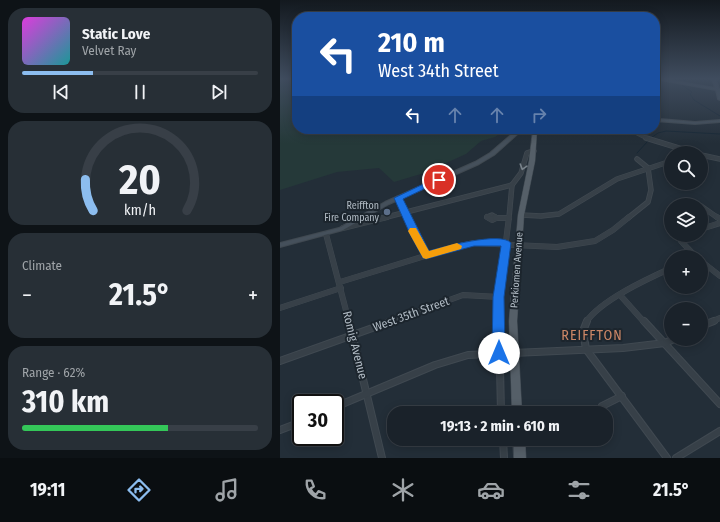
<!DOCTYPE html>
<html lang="en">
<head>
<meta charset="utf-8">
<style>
  :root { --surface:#1a222a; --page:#272f36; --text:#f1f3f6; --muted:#9fa4a8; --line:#383f47; --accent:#8cbdef }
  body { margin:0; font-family:"Fira Sans Condensed",sans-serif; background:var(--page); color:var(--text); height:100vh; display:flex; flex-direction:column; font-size:15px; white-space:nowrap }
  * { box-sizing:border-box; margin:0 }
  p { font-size:13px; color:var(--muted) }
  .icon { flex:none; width:22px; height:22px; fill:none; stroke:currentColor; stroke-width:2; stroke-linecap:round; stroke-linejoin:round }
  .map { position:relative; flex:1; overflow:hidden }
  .side { display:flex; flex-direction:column; gap:8px; padding:8px; background:#0e1317; width:280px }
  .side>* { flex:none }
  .hud { position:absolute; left:12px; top:12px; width:368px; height:122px; border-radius:16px; box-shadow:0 2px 10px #0003,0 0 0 1px var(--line); background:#1a4fa0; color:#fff; overflow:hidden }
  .fabs { position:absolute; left:384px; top:146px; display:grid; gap:8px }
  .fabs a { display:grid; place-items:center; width:44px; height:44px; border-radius:50%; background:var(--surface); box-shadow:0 2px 10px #0003,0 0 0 1px var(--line); font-size:20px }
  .speed { position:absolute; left:12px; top:394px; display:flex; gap:8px; font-size:20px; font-weight:700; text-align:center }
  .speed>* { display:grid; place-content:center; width:52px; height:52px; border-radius:50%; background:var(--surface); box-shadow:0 2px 10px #0003,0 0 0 1px var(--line); line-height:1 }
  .speed .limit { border:2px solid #111; border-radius:6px; background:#fff; color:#111 }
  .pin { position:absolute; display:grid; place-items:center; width:34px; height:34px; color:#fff; margin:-17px; border:2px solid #fff; border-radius:50%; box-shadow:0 1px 4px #0007 }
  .me { position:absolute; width:44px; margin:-22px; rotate:0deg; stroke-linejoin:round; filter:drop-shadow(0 0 3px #0008) }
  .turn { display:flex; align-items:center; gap:14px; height:84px; padding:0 20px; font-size:18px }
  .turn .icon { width:52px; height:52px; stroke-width:2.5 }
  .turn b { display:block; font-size:28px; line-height:34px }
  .lanes { display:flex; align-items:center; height:38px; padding:0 20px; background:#0003; justify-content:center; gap:20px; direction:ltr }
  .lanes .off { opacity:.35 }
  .big { font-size:30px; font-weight:700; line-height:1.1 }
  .side .tile { flex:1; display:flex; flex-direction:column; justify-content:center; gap:6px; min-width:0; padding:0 14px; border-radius:16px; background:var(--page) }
  .side .dial { align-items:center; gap:0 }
  .dial svg { height:104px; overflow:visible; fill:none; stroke:var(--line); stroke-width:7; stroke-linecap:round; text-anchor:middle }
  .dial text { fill:var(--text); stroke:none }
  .song { display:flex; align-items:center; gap:12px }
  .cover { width:48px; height:48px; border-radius:6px; background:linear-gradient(135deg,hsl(300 70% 55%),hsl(180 70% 35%)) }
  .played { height:4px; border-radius:2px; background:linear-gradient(90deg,var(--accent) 30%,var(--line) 30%) }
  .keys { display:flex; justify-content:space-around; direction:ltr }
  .heat { display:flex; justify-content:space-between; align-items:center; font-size:22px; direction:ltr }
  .charge { height:6px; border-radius:3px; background:linear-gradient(90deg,#34c759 62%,var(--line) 0) }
  .trip { position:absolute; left:107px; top:406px; width:226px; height:40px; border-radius:16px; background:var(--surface); box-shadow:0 2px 10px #0003,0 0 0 1px var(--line); font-weight:700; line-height:40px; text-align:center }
  .menu { display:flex; height:64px; justify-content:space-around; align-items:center; background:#0a0e11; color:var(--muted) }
  .menu .icon { width:28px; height:28px }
  .menu .active { color:var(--accent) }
  .menu b { font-size:18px; color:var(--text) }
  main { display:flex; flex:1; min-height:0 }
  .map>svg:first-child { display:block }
</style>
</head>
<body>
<main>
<section class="side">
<div class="tile">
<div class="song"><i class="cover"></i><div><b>Static Love</b><p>Velvet Ray</p></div></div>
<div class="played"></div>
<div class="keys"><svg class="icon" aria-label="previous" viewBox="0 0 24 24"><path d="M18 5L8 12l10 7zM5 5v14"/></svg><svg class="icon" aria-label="pause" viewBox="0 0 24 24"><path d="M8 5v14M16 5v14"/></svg><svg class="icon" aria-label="next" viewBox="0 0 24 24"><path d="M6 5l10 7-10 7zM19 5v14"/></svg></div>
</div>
<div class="tile dial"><svg viewBox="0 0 100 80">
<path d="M14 69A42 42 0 1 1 86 69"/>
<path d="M14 69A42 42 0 0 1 8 45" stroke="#8cbdef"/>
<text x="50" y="56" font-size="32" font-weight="700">20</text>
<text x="50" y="72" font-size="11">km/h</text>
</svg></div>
<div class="tile"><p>Climate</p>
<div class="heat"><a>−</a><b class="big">21.5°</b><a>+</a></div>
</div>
<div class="tile"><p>Range · 62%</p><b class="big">310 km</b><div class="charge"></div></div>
</section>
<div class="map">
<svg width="440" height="458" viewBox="0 0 440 458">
  <rect width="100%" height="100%" fill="#232e38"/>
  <polygon fill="#253939" points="0,79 17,79 17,129 227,129 236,132 232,135 222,132 215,137 201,141 186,154 144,173 114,182 99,168 57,172 0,190"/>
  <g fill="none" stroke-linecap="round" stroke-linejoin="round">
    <g stroke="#172734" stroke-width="1">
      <polyline points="408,79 403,81 402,85 412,92 410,94 414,100 440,116"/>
      <polyline points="371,138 378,133 386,131 440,134"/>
      <polyline points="357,153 368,141"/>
    </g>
    <g stroke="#404951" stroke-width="4">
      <polyline id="street-far3" points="348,129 368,139"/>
    </g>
    <g stroke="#404951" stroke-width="5.5">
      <g id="street-far2">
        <polyline points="366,138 415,153"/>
        <polyline points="421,155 440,159"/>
        <polyline points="118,198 127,218"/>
        <polyline points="421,206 438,218"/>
        <polyline points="241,215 261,216 279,214 337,179 391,161"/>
        <polyline points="103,218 232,185"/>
        <polyline points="209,218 207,217 212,215 216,218"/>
        <polyline points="229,218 232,185 241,173 247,153 254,151"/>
        <polyline points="348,218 368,202 371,190 368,168 357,159"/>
      </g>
    </g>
    <g stroke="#404951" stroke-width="6">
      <g id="street-far1">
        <polyline points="126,217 134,234 147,255"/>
        <polyline points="207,217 212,220 216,218"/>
        <polyline points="215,217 216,218"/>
        <polyline points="437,217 440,219"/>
        <polyline points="216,218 229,218"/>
        <polyline points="63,228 107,217"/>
        <polyline points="421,229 440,223"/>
        <polyline points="46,234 69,322"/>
        <polyline points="405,235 401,241 416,257"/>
        <polyline points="421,261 440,276"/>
        <polyline points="60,282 171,248 194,243 277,247 315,241 333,230 349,217"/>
        <polyline points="340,295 364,322"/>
        <polyline points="0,308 61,288"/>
        <polyline points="109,322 183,295 219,297"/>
        <polyline points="219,322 219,297 229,217"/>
        <path d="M306 322C321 300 367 279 391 268"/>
        <polyline points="431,322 440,318"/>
      </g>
    </g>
    <g stroke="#404951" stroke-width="8">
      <g id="street">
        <polyline points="69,321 102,458"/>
        <polyline points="219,321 221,413"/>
        <polyline points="307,321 303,331 306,349 387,458"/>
        <polyline points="364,321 440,404"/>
        <polyline points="421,326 434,321"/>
        <polyline points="0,361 112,321"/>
        <polyline points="322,406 342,396"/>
        <polyline points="55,407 155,365 188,355 343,348 385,343 394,339"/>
        <polyline points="0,430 21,422"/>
        <polyline points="223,439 224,458"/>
        <polyline points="396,458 440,431"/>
      </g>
    </g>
    <g stroke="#404951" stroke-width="2">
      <g id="secondary">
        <polygon points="375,79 383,79 435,88 432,79 436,79 439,89 440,89 440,100 438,99 436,90"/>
        <polygon points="375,85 377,86 380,119 415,122 440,120 440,122 415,124 375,121 375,119 376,119"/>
        <polygon points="238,129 243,129 214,155 199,164 109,204 63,230 0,247 0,243 59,228 105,202 195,162 210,153"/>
      </g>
    </g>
    <g stroke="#404951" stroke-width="1">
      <g id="primary">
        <polygon points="253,129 257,129 255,161 244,215 237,321 242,413 232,413 229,321 238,215 249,161"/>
        <polygon points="233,439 245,439 246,458 234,458"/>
      </g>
    </g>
    <use href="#street-far3" stroke="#374048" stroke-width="3"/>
    <use href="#street-far2" stroke="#374048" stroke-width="4"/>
    <use href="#street-far1" stroke="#374048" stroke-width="5"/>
    <use href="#street" stroke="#374048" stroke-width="6"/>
    <use href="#secondary" fill="#45505b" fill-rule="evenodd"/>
    <use href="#primary" fill="#555f68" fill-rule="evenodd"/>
  </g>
  <defs><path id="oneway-chevron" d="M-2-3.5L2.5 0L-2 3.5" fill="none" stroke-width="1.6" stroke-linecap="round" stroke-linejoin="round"/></defs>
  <use stroke="#7a848c" href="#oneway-chevron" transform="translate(243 167) rotate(107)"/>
  <linearGradient id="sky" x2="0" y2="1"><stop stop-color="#13191f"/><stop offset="0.55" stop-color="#3f4c5e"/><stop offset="1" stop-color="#3f4c5e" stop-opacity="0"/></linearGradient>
  <rect width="440" height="143" fill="url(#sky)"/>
  <path fill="#1a73e8" stroke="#114b97" d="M156 178H162L163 180 123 199 149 251C163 247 221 231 231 243L224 297 225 353 223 357 219 358 214 357 212 353 213 297 221 246H194L146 259 143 258 130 234 114 198Z"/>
  <polygon fill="#f59e0b" points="130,228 136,228 149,251 177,243 182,246 181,249 146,259 143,258 128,231"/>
  <circle fill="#5c6f8a" stroke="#1c252d" stroke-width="1.5" cx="107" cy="212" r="4"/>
  <g text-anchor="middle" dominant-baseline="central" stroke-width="4" stroke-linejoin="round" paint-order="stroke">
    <g font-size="10" fill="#b1bbc4" stroke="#1c252d" text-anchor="end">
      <text x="99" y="206">Reiffton<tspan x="99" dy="12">Fire Company</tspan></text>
    </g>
    <g font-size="10" fill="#b1bbc4" stroke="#1c252d">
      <text transform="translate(237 270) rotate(-86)">Perkiomen Avenue</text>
    </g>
    <g font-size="12" fill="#b1bbc4" stroke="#1c252d">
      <text transform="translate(131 314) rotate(-20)">West 35th Street</text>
      <text transform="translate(75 345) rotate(76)">Romig Avenue</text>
    </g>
    <g font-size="14" letter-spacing="1" fill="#cb8666" stroke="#1c252d">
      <text x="312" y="335">REIFFTON</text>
    </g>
  </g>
</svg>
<div class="fabs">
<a><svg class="icon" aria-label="search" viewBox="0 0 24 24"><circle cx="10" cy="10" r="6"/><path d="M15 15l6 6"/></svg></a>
<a><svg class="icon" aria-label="layers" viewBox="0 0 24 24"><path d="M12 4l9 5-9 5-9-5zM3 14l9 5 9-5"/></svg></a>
<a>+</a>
<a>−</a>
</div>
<div class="speed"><div class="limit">30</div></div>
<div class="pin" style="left:159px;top:180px;background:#d93025"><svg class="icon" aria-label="arrive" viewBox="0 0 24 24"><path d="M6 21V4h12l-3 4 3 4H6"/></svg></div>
<svg class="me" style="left:219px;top:353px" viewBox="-20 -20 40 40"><circle r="19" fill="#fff"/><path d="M0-13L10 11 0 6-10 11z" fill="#1a73e8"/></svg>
<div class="trip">19:13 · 2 min · 610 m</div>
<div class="hud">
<div class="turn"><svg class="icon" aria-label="left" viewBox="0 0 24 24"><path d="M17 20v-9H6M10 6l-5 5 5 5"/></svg><div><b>210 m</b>West 34th Street</div></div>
<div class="lanes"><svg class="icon" aria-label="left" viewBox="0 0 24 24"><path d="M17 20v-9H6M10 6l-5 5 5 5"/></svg><svg class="icon off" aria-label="ahead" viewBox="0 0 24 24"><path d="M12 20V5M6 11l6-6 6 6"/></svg><svg class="icon off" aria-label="ahead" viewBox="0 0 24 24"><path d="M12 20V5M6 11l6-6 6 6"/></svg><svg class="icon off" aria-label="right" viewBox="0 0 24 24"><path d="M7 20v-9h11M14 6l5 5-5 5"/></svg></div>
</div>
</div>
</main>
<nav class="menu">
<b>19:11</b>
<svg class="icon active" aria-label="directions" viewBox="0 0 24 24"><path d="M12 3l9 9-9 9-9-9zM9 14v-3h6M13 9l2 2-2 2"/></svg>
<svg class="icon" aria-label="music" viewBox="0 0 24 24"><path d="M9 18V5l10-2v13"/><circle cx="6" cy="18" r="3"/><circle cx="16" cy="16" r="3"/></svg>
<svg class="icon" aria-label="phone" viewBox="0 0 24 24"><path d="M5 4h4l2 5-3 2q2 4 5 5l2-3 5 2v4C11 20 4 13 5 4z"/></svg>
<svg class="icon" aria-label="climate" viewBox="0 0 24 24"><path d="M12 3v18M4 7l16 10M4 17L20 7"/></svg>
<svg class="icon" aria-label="car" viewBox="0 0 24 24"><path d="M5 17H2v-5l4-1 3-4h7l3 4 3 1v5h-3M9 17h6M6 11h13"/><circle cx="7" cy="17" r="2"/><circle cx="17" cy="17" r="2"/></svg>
<svg class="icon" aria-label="filters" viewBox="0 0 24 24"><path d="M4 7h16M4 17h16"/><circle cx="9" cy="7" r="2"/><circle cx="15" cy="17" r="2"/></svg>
<b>21.5°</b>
</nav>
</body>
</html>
